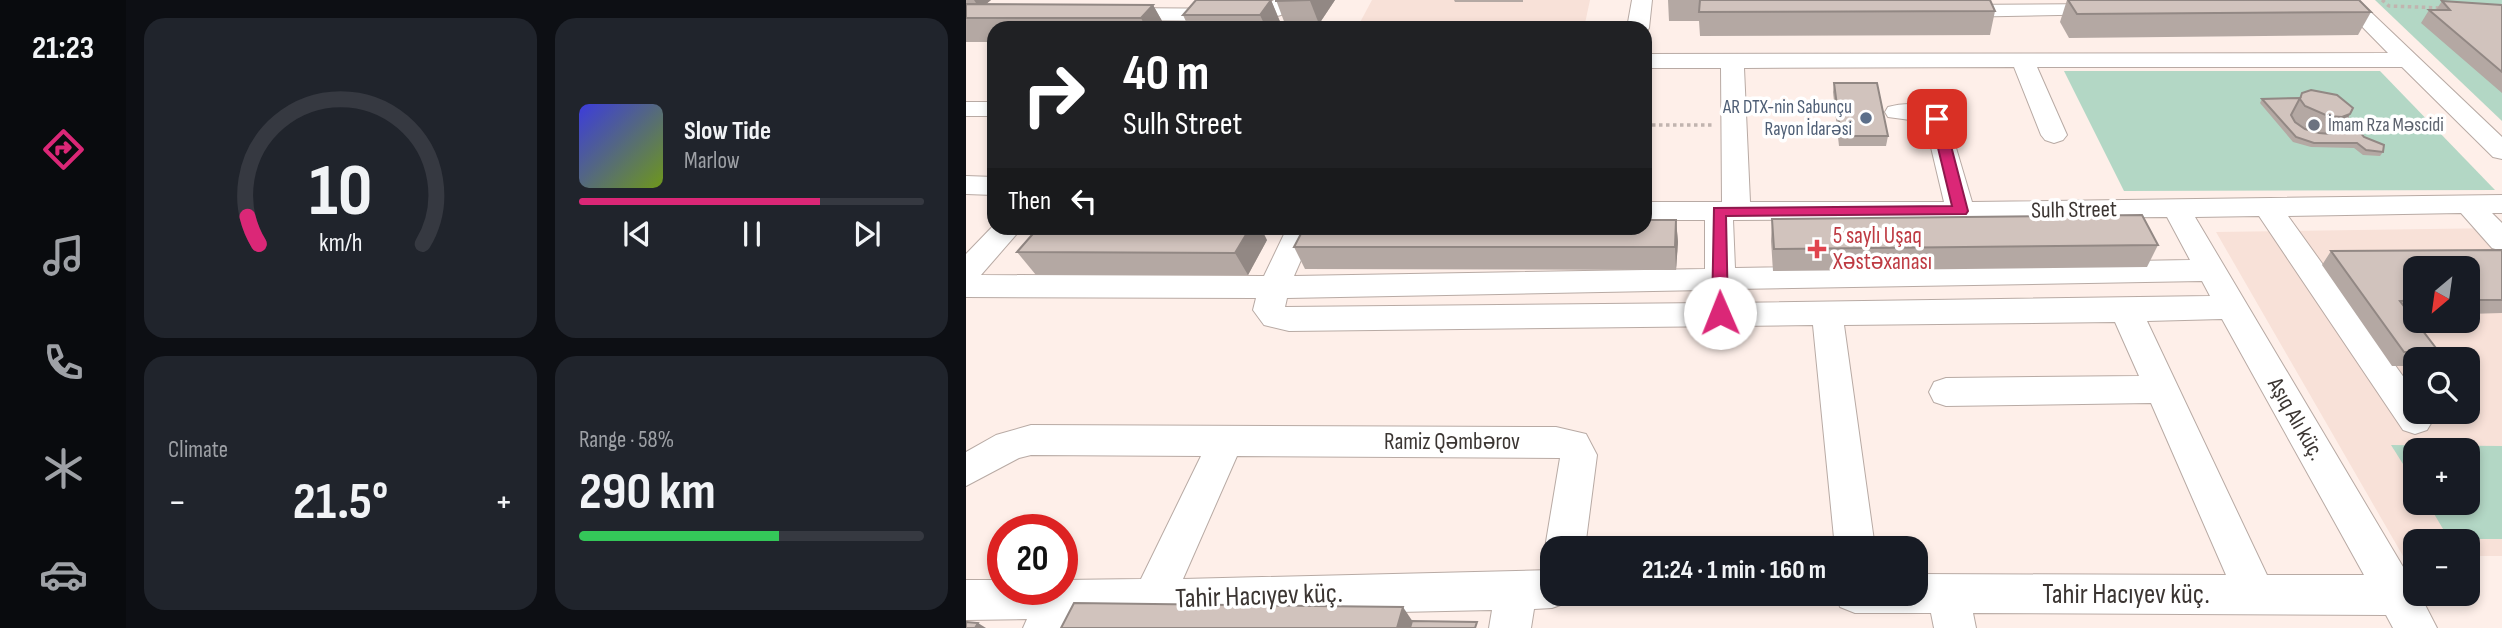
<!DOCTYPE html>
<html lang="en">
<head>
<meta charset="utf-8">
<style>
  :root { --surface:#171b24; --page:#20242c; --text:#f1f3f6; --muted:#9ea1a6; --line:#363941; --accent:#db2777 }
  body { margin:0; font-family:"Sofia Sans Condensed",sans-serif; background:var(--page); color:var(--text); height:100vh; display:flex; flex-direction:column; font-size:26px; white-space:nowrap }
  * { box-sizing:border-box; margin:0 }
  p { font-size:23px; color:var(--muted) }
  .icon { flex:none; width:38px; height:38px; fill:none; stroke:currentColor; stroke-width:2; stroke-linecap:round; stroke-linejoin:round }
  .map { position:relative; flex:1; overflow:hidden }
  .sheet { display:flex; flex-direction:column; gap:18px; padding:18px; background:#0d0f14; width:840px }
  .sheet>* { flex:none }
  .hud { position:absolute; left:21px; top:21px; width:665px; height:214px; border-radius:21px; box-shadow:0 4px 10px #0003; background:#202124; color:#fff; overflow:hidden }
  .needle { width:46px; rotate:209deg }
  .tools { position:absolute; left:1437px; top:256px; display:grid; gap:14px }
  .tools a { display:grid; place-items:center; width:77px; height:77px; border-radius:14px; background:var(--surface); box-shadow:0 4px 10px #0003; font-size:35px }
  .speed { position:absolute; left:21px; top:514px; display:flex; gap:14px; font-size:35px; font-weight:700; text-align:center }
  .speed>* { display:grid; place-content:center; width:91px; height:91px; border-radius:50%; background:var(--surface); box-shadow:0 4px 10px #0003; line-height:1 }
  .speed .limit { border:10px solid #d22; background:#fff; color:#111 }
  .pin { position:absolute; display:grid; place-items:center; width:60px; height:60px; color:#fff; margin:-30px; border-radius:14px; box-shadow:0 4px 10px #0006 }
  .me { position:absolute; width:77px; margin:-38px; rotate:359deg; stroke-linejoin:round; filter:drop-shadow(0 0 5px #0008) }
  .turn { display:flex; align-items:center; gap:24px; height:147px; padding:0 21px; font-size:32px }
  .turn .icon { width:91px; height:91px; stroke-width:2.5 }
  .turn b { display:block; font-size:49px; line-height:60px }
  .then { display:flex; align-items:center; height:66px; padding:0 21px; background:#0003; gap:14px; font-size:26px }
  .big { font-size:52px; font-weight:700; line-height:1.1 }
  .sheet .tile { flex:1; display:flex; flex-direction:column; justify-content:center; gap:10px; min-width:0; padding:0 24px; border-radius:21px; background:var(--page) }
  .sheet .dial { align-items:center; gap:0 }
  .dial svg { height:182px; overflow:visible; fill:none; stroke:var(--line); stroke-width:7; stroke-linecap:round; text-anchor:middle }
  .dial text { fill:var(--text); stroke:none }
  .song { display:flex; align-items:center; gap:21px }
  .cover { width:84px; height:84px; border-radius:10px; background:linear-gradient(135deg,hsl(240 70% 55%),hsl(80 70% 35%)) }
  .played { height:7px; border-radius:4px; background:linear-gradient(90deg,var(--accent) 70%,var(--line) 70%) }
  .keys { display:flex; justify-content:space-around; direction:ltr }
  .heat { display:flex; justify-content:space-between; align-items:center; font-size:38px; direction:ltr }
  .charge { height:10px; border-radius:5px; background:linear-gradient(90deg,#34c759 58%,var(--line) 0) }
  .sheet .tiles { flex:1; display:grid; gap:18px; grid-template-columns:repeat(2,1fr) }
  .trip { position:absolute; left:574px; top:536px; width:388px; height:70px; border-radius:21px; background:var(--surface); box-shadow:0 4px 10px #0003; font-weight:700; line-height:70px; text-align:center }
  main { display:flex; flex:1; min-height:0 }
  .tabs { display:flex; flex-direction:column; width:126px; justify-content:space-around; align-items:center; background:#090b0e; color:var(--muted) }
  .tabs .icon { width:49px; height:49px }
  .tabs .on { color:var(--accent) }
  .tabs b { font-size:32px; color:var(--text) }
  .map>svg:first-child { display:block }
</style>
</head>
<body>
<main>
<nav class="tabs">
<b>21:23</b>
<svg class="icon on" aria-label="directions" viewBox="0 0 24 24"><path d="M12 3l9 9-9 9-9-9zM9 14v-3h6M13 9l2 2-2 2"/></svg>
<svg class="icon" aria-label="music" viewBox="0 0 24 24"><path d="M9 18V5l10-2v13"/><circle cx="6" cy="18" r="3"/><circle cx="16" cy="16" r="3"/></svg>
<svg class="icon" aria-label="phone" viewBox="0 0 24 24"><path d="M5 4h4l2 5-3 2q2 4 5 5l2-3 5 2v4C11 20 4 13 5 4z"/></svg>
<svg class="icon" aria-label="climate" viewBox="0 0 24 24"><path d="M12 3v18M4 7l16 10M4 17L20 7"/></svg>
<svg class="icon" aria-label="car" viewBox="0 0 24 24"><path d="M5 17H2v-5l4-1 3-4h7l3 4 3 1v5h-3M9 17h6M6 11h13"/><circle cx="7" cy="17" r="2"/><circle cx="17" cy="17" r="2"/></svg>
</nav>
<section class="sheet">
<div class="tiles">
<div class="tile dial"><svg viewBox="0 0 100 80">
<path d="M14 69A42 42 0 1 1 86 69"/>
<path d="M14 69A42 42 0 0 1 9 57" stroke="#db2777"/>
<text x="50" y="56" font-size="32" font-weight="700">10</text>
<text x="50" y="72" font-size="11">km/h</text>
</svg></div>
<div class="tile">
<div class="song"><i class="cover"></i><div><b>Slow Tide</b><p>Marlow</p></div></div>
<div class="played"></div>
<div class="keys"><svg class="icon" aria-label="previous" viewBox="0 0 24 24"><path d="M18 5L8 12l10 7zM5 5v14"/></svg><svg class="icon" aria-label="pause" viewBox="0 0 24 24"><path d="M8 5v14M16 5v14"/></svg><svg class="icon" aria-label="next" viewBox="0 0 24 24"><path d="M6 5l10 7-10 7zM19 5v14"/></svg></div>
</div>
<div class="tile"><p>Climate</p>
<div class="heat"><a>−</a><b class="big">21.5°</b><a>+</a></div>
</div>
<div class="tile"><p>Range · 58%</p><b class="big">290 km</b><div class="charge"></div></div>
</div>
</section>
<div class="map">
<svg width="1536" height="628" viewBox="0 0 1536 628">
  <rect width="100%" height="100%" fill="#feefe9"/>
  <g fill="#f8e1d8" fill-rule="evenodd">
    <polygon points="406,0 624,0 618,28 391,28"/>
    <path d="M1536 228V556H1502V541H1449V556H1437L1250 232ZM1449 268H1502V320H1449ZM1449 359H1502V411H1449ZM1449 450H1502V502H1449Z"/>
  </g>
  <g fill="#b3d7c5">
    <polygon points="1409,0 1536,0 1536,121"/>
    <polygon points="1098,71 1414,71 1529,190 1158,191"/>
    <polygon points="1425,445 1536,446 1536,539 1483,539 1461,502 1502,502 1502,450 1449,450 1449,483"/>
  </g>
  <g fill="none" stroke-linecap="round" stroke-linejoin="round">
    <g stroke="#b8aaa4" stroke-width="2">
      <g id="minor">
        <polygon points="308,0 331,0 315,15 295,21 148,20 140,19 137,14 140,9 148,8 294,9"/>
        <polygon points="666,0 686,0 683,28 680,33 679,28 661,28"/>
        <path d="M1370 0H1392L1536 137V159L1527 157 1436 67H1071L1101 135 1097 140 1088 143 1079 140 1075 135 1048 67 778 68 784 202H978L959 122 922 117 919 112 922 107C940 102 965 103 980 114L1006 202 1536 195V213H1526L1536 223V251L1526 248 1495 213 1322 216 1449 393V411H1462L1467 420 1461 430 1449 434 1437 430 1293 216 1229 217 1449 587V593H1453L1471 628H1427L1420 615 1007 613 1010 628H968L965 613H889L874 607 869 593H950V574L1260 575 1185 403 980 406 968 402 963 392 968 382 980 378 1173 376 1149 322 878 325 909 548H869L847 325 323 331 298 325 287 310 290 298 0 297V254L28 225V228H56L15 275 298 276 321 228H349L328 276 739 269V220H679V202H756L755 68H679V54L1422 53ZM1201 217 1224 260 769 268 767 220ZM1236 281 1244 296 766 303 769 289ZM739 290 742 303 319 307 321 298ZM1256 319 1398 575H1301L1181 321Z"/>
        <polygon points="1139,4 1146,6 1150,10 1146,14 988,17 981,15 977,11 981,7 988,5"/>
        <rect x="0" y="102" width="28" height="14"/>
        <polygon points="0,176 28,177 28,195 0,194"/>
        <polygon points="65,425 590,427 620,434 631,455 619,548 586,548 586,561 579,548 594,458 271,456 217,579 586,570 586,593 605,593 600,603 586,608 568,609 565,628 523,628 526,610 105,619 101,628 57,628 61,619 0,620 0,580 37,580 37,590 96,590 96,580 175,579 235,456 65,455 53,458 0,486 0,452 30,435"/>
      </g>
    </g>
    <g stroke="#c1b4af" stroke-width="3.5" stroke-dasharray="3.5 3.5" stroke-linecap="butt">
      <polyline points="1416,0 1423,6 1476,8"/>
      <polyline points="1383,124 1476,124"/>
      <polyline points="679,125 746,125"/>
    </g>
    <use href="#minor" fill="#fff" fill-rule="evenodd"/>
  </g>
  <g fill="#b4a8a3">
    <polygon points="0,0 25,0 20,4 187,5 200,28 28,28 28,42 0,42"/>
    <polygon points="305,0 315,24 312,28 223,28 217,15"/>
    <polygon points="310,0 369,0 353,24 319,24"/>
    <polygon points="488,0 557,0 557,2 489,2"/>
    <polygon points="702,0 1024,0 1029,11 1024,35 734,36 733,21 703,21"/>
    <polygon points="1101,0 1393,0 1405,12 1392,35 1103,38 1094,22"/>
    <polygon points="1476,1 1536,5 1536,93 1455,23 1463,10 1470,10"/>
    <polygon points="868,83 922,136 920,146 873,146 867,92"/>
    <polygon points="1334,98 1384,114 1382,118 1398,137 1417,152 1414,156 1397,155 1388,148 1345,147 1327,142 1294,103 1296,99"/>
    <polygon points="806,219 1192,245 1181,267 807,271 805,241"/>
    <polygon points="710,220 712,242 710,270 339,269 328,247"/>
    <polygon points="301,240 282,275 70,275 51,252"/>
    <polygon points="1536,250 1536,313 1502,314 1502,268 1449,268 1449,314 1444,314 1473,352 1467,359 1449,359 1449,366 1426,366 1356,265 1365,251"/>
  </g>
  <g fill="#928884">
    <polygon points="8,0 25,0 14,9"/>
    <polygon points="305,0 315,24 312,28 300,28 294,15"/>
    <polygon points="344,0 369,0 353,24 344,1"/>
    <polygon points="187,5 200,28 180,28 175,18"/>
    <polygon points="1384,114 1371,135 1362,138 1376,117"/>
    <polygon points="710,220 712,242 710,270 709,247"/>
    <polygon points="284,228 295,228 301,240 282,275 269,253"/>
    <polygon points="437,607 451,628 431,628"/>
    <polygon points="12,623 20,628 9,628"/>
  </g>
  <g fill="#d1c3bd" stroke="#928884" stroke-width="2">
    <polygon points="230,0 305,0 294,15 217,15"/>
    <polygon points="310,0 344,0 310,1"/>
    <polygon points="734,0 1024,0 1029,11 733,12"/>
    <polygon points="1102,0 1393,0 1405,12 1111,14"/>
    <polygon points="1476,1 1536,5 1536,72 1463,10 1484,10"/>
    <polygon points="0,4 187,5 175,18 0,18"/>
    <polygon points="868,83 911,83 922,136 875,136"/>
    <polygon points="1345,90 1371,95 1387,108 1384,114 1376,117 1362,116 1339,106 1334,99 1336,93"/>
    <polygon points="1334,98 1325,115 1329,122 1339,129 1353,133 1365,134 1374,130 1382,118 1398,137 1418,145 1417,152 1400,150 1391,143 1348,143 1330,137 1296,99"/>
    <polygon points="1176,215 1192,245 808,249 806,219"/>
    <polygon points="679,220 710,220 709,247 328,247 338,228 679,228"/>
    <polygon points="72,228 284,228 269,253 51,252"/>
    <polygon points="1536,250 1536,300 1502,300 1502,268 1449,268 1449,300 1434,301 1473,352 1438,352 1365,251"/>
    <polygon points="108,603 437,607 431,628 95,628"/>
    <polygon points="446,621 511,622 509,628 444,628"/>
    <polygon points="0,622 12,623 9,628 0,628"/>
  </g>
  <polygon fill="#db2777" stroke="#8e194d" stroke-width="2" points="971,115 978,119 1002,211 1000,214 760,216 762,313 754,319 749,317 746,313 748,208 986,206 965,119"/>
  <circle fill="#5c6f8a" stroke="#fff" stroke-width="2.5" cx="900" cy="118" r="7"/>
  <circle fill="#6b7280" stroke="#fff" stroke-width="2.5" cx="1348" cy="125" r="7"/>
  <path fill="#e0444e" stroke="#fff" stroke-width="2.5" d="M847.5 238.5h7v7h7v7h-7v7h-7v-7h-7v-7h7z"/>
  <g text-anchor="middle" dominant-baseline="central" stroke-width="7" stroke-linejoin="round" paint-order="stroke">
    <g font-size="19" fill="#4e5e75" stroke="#fff" text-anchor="end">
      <text x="886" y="107">AR DTX-nin Sabunçu<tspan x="886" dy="22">Rayon İdarəsi</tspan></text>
    </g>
    <g font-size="19" fill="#5b616d" stroke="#fff" text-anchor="start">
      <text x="1362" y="125">İmam Rza Məscidi</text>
    </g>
    <g font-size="23" fill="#3b3532" stroke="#fff">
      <text transform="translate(1108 210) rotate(-1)">Sulh Street</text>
      <text transform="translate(1330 419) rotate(60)">Aşıq Alı küç.</text>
      <text x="486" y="442">Ramiz Qəmbərov</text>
    </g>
    <g font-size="23" fill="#be3a42" stroke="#fff" text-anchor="start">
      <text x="867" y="236">5 saylı Uşaq<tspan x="867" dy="26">Xəstəxanası</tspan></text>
    </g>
    <g font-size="28" fill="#3b3532" stroke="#fff">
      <text x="1160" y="594">Tahir Hacıyev küç.</text>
      <text transform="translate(293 596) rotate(-2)">Tahir Hacıyev küç.</text>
    </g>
  </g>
</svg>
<div class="tools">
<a><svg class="needle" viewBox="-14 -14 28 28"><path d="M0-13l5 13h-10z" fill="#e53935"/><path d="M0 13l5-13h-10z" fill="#9ea1a6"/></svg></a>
<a><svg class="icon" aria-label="search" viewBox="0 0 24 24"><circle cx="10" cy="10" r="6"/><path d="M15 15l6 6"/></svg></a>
<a>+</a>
<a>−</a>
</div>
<div class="speed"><div class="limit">20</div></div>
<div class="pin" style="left:971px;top:119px;background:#d93025"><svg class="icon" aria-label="arrive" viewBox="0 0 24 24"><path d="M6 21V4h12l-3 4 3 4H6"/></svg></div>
<svg class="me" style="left:754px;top:313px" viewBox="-20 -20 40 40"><circle r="19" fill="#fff"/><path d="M0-13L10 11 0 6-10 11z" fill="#db2777"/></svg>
<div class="trip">21:24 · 1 min · 160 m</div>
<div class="hud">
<div class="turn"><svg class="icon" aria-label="right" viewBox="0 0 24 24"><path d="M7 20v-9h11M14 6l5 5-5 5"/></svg><div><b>40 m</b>Sulh Street</div></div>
<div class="then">Then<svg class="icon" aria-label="left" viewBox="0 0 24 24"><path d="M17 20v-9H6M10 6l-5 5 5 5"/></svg></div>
</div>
</div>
</main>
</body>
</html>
